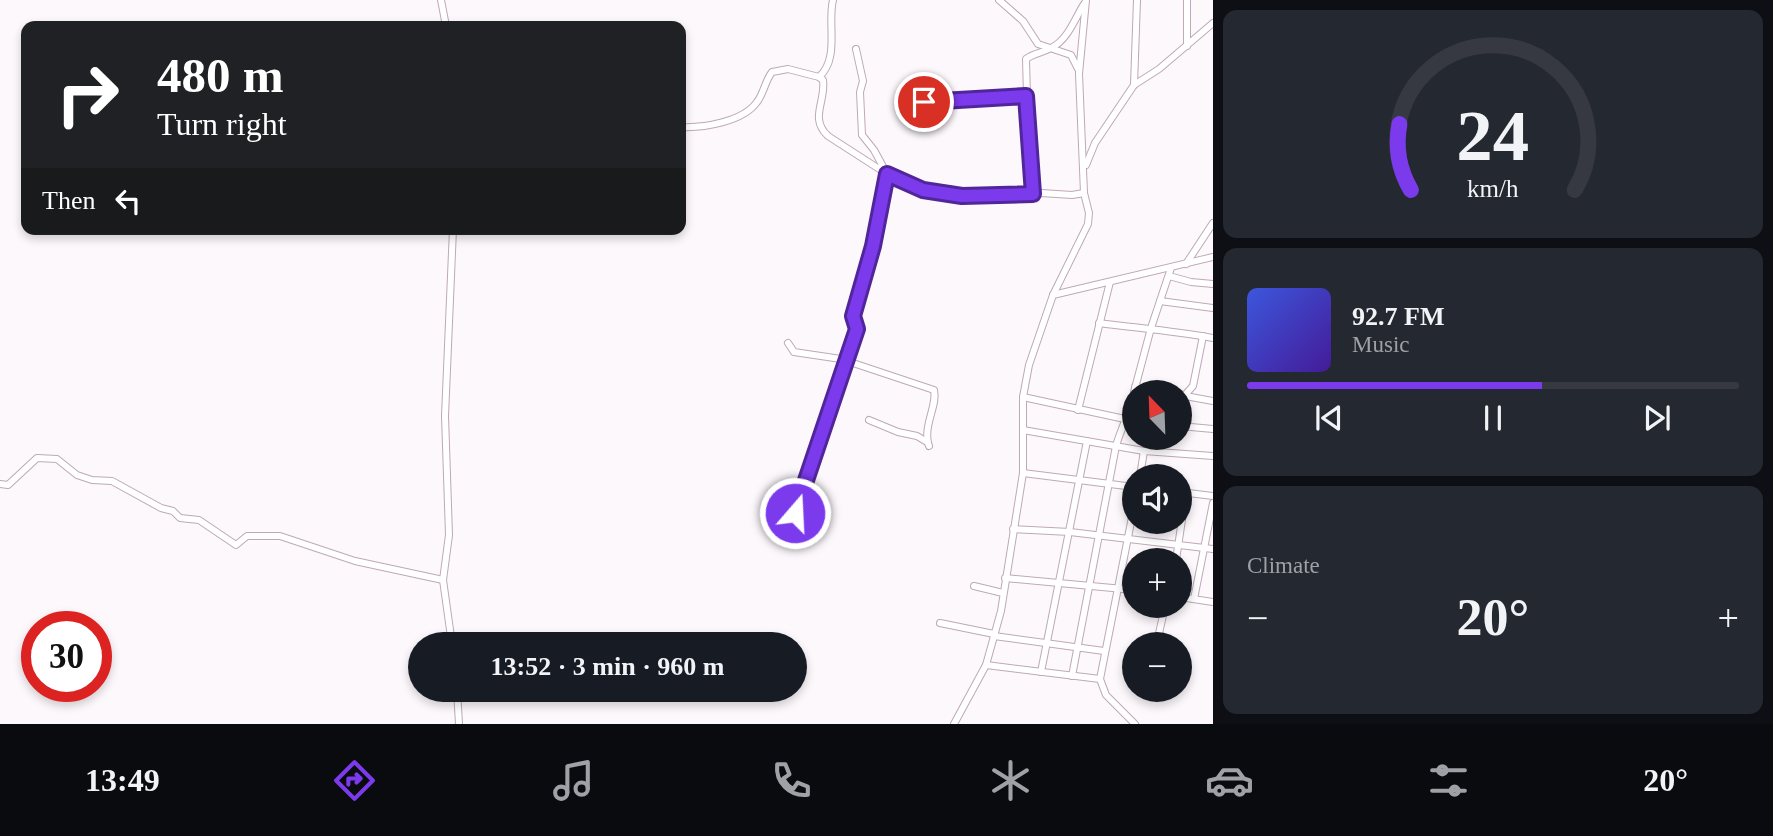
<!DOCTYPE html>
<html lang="en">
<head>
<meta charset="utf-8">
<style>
  :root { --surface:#171b24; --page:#242831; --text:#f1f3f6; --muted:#9ea1a6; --line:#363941; --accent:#7c3aed }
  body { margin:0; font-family:Georgia,serif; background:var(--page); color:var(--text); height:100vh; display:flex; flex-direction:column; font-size:26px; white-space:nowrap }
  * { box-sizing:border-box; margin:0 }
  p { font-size:23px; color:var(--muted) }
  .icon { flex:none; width:38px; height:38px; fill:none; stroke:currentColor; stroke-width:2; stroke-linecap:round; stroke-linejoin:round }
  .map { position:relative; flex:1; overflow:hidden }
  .side { display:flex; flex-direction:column; gap:10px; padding:10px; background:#0d0f14; width:560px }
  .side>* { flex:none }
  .hud { position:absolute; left:21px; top:21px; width:665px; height:214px; border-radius:14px; box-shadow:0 4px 10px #0003; background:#202124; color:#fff; overflow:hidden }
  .needle { width:46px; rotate:337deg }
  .tools { position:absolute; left:1122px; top:380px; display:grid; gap:14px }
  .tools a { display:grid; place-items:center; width:70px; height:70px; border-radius:50%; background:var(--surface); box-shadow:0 4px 10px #0003; font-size:35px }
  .speed { position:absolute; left:21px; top:611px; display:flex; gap:14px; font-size:35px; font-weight:700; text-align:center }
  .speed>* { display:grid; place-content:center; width:91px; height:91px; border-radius:50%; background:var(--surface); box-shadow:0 4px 10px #0003; line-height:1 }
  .speed .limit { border:10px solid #d22; background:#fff; color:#111 }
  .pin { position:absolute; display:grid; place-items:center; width:60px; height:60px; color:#fff; margin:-30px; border:4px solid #fff; border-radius:50%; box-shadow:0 2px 7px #0007 }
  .me { position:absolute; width:77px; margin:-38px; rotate:19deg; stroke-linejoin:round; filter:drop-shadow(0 0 5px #0008) }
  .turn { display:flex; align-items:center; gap:24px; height:147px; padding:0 21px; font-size:32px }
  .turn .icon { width:91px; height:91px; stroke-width:2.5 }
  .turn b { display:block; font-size:49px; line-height:60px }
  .then { display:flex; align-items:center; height:66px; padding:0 21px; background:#0003; gap:14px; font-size:26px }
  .big { font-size:52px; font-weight:600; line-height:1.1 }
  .side .card { flex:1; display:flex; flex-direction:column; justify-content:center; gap:10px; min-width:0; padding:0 24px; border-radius:14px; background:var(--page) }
  .side .dial { align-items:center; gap:0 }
  .dial svg { height:182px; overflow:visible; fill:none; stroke:var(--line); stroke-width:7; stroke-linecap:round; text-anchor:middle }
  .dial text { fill:var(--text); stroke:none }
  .song { display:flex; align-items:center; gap:21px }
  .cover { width:84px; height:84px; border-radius:10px; background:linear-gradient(135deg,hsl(230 70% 55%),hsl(260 70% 35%)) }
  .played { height:7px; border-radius:4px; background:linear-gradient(90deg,var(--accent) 60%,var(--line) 60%) }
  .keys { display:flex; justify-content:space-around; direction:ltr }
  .heat { display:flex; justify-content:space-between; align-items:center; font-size:38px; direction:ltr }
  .trip { position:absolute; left:408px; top:632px; width:399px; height:70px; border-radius:35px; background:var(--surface); box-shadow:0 4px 10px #0003; font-weight:600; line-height:70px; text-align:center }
  .dock { display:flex; height:112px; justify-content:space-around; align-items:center; background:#090b0e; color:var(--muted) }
  .dock .icon { width:49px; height:49px }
  .dock .current { color:var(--accent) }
  .dock b { font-size:32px; color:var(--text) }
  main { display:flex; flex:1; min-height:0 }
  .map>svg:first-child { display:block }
</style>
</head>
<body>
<main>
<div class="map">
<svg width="1213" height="724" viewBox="0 0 1213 724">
  <rect width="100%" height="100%" fill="#fdf8fc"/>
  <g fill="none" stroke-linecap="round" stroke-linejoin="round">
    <g stroke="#bea8b9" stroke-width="8">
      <g id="minor">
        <polyline points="441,0 446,26"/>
        <polyline points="999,0 1023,21 1038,44 1071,55 1078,69"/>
        <polyline points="1187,46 1187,0"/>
        <path d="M819 77C840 58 827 24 833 0"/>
        <polyline points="1134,85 1137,0"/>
        <polyline points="904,104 1026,96"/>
        <path d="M681 127C703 128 743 122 757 102 764 93 765 81 772 72L788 69 819 77 823 80C826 102 809 118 828 136L887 174 923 190 962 196 1041 193 1072 195 1084 193"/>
        <polyline points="1086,165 1095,143 1134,85 1159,69 1213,23"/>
        <path d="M1033 194 1028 133 1026 59C1034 53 1042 53 1051 48 1068 40 1075 18 1084 4"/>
        <polyline points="1186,264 1213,223"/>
        <polyline points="1169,276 1191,282 1213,284"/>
        <polyline points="1053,295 1213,257"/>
        <polyline points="1160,301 1213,308"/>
        <path d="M1099 323C1137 328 1175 331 1213 338"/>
        <path d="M788 343 794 352 841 359 934 390C938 405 922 427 929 446"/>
        <polyline points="1135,387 1163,392"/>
        <polyline points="1134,392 1151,328 1171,268"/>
        <polyline points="1180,395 1213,401"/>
        <polyline points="1184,396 1193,386 1203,336"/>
        <polyline points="1023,397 1134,421"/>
        <polyline points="1078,410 1110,282"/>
        <polyline points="869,420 898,432 917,436 927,442"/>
        <polyline points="1180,426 1213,429"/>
        <polyline points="1023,430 1144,451 1213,456"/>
        <polyline points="1023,473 1134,487"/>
        <polyline points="1140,476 1144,451"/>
        <polyline points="0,484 8,485 37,458 57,459 77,475 92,480 112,481 161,508 173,511 180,518 199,520 236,545 247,536 280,536 355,561 443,580"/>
        <polyline points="1180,492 1213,496"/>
        <polyline points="1134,507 1100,679 1106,695 1135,724"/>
        <polyline points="795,514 848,362 857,329 853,316 873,246 887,174 874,150 862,135 860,92 863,81 856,49"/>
        <polyline points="1013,529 1070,532 1213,549"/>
        <polyline points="1176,560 1186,493"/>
        <polyline points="1005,578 1134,590"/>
        <polyline points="974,586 1003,593"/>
        <polyline points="1180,597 1213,602"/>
        <polyline points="1194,599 1213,503"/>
        <polyline points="940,623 994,634"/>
        <polyline points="994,636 1104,651"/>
        <polyline points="1158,638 1165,606"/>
        <polyline points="452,644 443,580 449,535 445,416 453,229"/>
        <polyline points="986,665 1100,679"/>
        <polyline points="1041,672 1087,441"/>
        <path d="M1072 676 1116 446C1121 428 1130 412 1134 394"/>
        <polyline points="457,690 459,724"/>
        <polyline points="954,724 986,665 1001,611 1023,473 1023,397 1029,365 1053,295 1088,224 1089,213 1084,193 1079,74 1086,0"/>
      </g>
    </g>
    <use href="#minor" stroke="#fff" stroke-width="6"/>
  </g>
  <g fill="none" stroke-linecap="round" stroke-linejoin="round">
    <g stroke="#51269a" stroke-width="18">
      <polyline id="route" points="795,513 857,329 853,316 873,246 887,174 923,190 962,196 1033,194 1026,96 924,102"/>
    </g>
    <use href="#route" stroke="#7c3aed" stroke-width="12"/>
  </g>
</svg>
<div class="tools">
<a><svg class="needle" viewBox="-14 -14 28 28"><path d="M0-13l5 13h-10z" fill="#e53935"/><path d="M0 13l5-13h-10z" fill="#9ea1a6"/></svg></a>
<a><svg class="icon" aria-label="sound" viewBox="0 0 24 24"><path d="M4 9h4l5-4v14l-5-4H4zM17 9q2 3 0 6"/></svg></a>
<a>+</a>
<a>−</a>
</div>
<div class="speed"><div class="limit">30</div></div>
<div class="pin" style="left:924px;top:102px;background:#d93025"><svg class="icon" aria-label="arrive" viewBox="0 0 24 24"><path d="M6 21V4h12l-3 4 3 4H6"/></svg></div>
<svg class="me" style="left:795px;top:513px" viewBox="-20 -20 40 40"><circle r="17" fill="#7c3aed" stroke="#fff" stroke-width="3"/><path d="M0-11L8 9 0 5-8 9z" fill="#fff"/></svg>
<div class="trip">13:52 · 3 min · 960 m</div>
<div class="hud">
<div class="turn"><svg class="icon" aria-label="right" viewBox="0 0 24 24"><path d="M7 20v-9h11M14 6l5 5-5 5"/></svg><div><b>480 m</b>Turn right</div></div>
<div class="then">Then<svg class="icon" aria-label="left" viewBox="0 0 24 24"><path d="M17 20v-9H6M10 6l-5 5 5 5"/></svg></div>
</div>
</div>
<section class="side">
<div class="card dial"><svg viewBox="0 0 100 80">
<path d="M14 69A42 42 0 1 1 86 69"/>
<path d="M14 69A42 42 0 0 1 9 40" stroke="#7c3aed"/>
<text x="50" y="56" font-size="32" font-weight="700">24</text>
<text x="50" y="72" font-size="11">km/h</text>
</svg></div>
<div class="card">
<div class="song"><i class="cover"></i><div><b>92.7 FM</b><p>Music</p></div></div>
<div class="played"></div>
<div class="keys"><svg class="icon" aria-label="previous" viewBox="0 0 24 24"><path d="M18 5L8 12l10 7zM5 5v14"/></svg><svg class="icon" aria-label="pause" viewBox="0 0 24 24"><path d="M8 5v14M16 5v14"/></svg><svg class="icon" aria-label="next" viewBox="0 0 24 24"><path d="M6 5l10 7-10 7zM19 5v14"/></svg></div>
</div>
<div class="card"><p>Climate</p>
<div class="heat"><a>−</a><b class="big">20°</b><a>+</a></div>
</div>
</section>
</main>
<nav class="dock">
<b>13:49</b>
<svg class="icon current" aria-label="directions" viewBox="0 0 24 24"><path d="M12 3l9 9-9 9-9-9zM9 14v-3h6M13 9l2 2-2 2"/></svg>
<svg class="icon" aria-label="music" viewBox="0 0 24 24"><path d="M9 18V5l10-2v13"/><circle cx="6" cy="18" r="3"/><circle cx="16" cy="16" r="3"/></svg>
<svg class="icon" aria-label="phone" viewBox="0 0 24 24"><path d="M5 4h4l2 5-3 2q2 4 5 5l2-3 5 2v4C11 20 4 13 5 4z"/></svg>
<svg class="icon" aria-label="climate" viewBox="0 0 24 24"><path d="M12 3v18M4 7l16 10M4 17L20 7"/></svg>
<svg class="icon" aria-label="car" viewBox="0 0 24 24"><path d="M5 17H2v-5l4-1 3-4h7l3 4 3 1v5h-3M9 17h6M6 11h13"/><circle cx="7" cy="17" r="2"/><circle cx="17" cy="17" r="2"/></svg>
<svg class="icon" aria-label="filters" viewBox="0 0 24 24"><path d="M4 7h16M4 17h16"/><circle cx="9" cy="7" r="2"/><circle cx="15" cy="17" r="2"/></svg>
<b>20°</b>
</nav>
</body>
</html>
